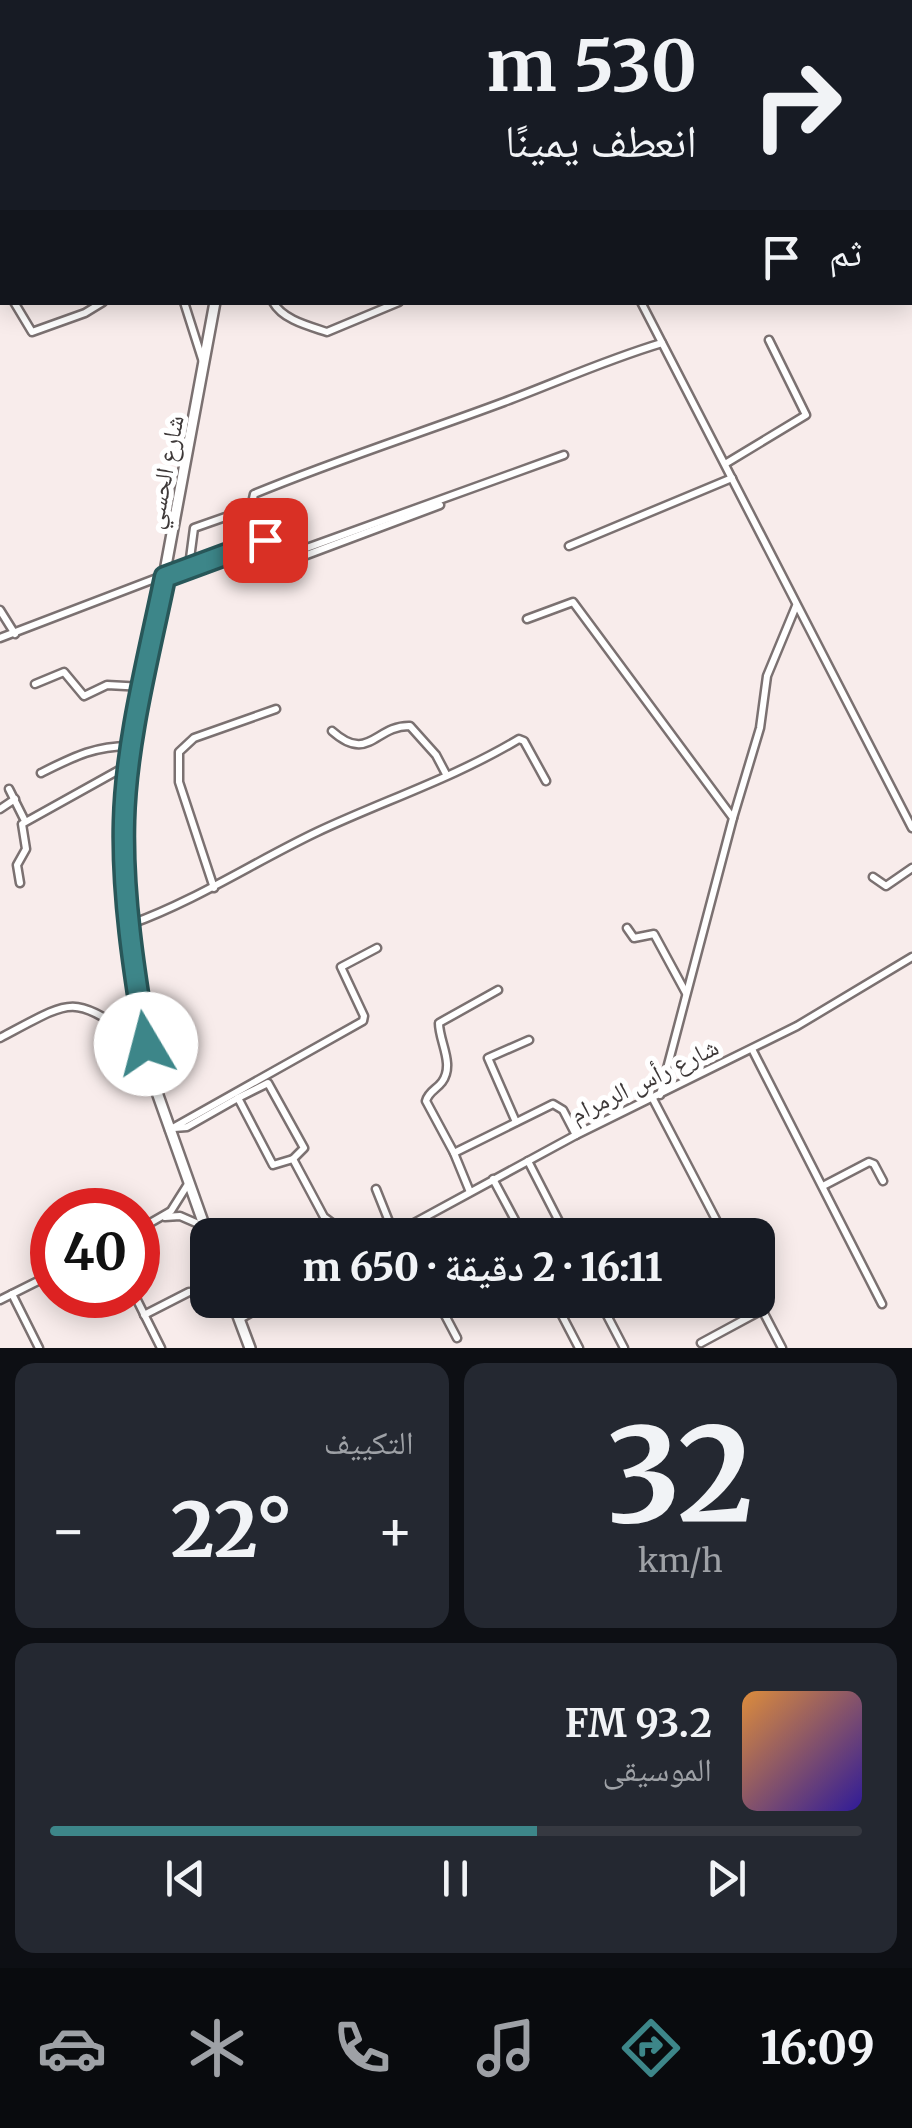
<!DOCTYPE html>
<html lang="ar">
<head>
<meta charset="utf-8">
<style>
  :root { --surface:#171b24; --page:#242831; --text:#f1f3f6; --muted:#9ea1a6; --line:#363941; --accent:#3d8689 }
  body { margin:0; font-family:Merriweather,"Noto Naskh Arabic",serif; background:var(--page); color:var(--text); direction:rtl; height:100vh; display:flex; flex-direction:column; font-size:38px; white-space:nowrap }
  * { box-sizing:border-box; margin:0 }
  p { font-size:32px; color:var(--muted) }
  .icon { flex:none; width:55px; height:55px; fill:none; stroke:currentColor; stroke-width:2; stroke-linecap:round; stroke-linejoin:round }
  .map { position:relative; height:1348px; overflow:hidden; direction:ltr }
  .sheet { display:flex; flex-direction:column; gap:15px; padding:15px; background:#0d0f14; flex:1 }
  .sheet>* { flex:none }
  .top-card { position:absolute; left:0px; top:0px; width:912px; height:305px; box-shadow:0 5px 25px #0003; direction:rtl; background:#171b24; color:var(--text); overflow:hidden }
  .speed { position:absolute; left:30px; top:1188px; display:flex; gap:20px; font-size:50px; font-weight:700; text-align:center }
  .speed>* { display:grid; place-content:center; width:130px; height:130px; border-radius:50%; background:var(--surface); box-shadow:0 5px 25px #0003; line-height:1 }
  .speed .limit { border:15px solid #d22; background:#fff; color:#111 }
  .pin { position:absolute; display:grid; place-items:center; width:85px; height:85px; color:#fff; margin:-42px; border-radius:20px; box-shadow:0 5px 15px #0006 }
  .me { position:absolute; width:110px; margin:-55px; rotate:352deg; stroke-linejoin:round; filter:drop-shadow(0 0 8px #0008) }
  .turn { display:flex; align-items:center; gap:35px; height:210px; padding:0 50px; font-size:45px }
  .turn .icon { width:130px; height:130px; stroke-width:2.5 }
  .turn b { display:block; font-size:70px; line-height:85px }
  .then { display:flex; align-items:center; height:95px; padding:0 50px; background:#0003; gap:20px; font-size:38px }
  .big { font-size:75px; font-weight:800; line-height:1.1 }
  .sheet .card { flex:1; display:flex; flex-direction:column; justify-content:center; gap:15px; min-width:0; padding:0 35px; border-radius:20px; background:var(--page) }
  .sheet .dial { align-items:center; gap:0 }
  .dial b { font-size:130px; line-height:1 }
  .song { display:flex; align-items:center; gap:30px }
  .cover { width:120px; height:120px; border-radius:15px; background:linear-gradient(135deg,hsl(30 70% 55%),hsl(250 70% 35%)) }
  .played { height:10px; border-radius:5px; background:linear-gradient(90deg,var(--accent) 60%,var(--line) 60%) }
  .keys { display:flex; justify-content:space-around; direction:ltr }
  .heat { display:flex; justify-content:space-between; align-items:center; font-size:55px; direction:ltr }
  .sheet .tiles { flex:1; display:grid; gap:15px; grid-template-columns:1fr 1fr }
  .card:last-child { grid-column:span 2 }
  .trip { position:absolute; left:190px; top:1218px; width:585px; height:100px; border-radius:20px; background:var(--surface); box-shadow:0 5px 25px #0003; font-weight:800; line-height:100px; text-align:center; direction:rtl }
  .tabs { display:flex; height:160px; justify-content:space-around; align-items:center; background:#090b0e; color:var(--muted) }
  .tabs .icon { width:70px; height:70px }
  .tabs .current { color:var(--accent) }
  .tabs b { font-size:45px; color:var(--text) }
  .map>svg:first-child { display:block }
</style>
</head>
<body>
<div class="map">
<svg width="912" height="1348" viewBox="0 0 912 1348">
  <rect width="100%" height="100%" fill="#f8eceb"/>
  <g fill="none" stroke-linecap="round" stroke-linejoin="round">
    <g stroke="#7b7171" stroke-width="11">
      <g id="minor">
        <polyline points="379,0 380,2"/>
        <polyline points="299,2 306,0"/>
        <polyline points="606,2 610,0"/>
        <polyline points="0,278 2,283"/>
        <polyline points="14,302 32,332 85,313 103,302"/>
        <polyline points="184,302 204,365"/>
        <path d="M273 302C283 320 309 326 327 332L399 302"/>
        <polyline points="641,302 912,828"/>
        <polyline points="725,464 806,415 769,340"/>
        <polyline points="569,546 732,478"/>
        <polyline points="279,558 564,455"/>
        <path d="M189 566 194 528 251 508 254 494C336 460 421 433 504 402 557 382 608 359 662 343"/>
        <polyline points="0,610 15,634"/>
        <polyline points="527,619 573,602 733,818 660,1095"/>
        <polyline points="0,638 259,539 269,541 280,560 288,562 440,505"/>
        <polyline points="35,684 64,672 84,696 107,685 144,687"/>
        <path d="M332 731C369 764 375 725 410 726L436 755 446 774"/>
        <path d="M41 773C73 757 96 745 133 746"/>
        <polyline points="9,789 25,821"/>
        <polyline points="0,809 15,799"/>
        <polyline points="733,818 760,728 767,676 796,606"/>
        <polyline points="873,877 886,886 912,868"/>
        <polyline points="20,883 17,865 26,849 22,824 128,765"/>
        <polyline points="214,888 179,782 179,752 194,738 276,709"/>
        <path d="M131 924C197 900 254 862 317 832 383 801 456 777 519 739L524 741 546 781"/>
        <polyline points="627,928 634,938 654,934 686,993"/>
        <path d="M0 1038C81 995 68 996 146 1043"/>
        <polyline points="752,1049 882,1304"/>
        <polyline points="238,1098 268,1083 304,1148 293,1159"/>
        <polyline points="653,1099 724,1235"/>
        <polyline points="516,1122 488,1058 529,1040"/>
        <polyline points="174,1128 187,1127 238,1098 273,1165 293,1159 324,1217 348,1235"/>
        <polyline points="169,1130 363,1021 364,1016 341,967 377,948"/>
        <polyline points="454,1153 553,1104 563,1110 576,1135"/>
        <polyline points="528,1161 566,1235"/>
        <polyline points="493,1179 523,1235"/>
        <polyline points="823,1186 869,1162 874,1164 883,1181"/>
        <polyline points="376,1189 394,1234"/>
        <path d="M470 1192 454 1153 426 1101C429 1091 436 1090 442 1082 455 1064 439 1042 439 1023L498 990"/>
        <polyline points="165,1217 180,1216 203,1226"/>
        <polyline points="138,1230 171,1211 188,1184"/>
        <polyline points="392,1235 576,1135 797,1026 912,957"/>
        <polyline points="12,1294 39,1348"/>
        <polyline points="136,1298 161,1348"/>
        <polyline points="0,1300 52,1274"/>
        <polyline points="437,1300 457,1338"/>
        <polyline points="554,1300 579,1348"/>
        <polyline points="599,1300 624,1348"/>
        <polyline points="757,1300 782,1348"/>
        <polyline points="144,1315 189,1292"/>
        <polyline points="240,1319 274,1300"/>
        <polyline points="701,1343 762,1310"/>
      </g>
    </g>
    <g stroke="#7b7171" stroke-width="14">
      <g id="tertiary">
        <polyline points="270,2 271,0"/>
        <polyline points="208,1236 154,1084 143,1022 128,897 124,821 129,765 215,302"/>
        <polyline points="232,1300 250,1348"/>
      </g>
    </g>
    <use href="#minor" stroke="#fff" stroke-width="6"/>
    <use href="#tertiary" stroke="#fff" stroke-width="9"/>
  </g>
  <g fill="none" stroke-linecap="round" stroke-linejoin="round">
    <g stroke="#285759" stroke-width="25">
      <path id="route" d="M146 1044C134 972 122 894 124 821 126 741 149 655 165 577L265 540"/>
    </g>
    <use href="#route" stroke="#3d8689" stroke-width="18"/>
  </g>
  <g text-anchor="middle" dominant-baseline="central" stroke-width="10" stroke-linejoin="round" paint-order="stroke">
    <g font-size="25" fill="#3e3939" stroke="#fff">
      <text transform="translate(164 472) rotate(-79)">شارع الحسي</text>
      <text transform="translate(644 1080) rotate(-26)">شارع رأس الرمرام</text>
    </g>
  </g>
</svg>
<div class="speed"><div class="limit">40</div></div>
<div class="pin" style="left:265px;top:540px;background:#d93025"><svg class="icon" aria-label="arrive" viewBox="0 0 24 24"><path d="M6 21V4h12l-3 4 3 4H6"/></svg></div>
<svg class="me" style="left:146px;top:1044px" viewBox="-20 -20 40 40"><circle r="19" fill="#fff"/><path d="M0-13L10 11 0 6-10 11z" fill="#3d8689"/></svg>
<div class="trip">16:11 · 2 دقيقة · 650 m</div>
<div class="top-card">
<div class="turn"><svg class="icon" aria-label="right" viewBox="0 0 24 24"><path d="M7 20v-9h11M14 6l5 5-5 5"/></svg><div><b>530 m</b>انعطف يمينًا</div></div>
<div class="then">ثم<svg class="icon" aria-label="arrive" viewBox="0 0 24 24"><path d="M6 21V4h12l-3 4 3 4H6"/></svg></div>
</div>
</div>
<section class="sheet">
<div class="tiles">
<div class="card dial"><b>32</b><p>km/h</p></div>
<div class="card"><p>التكييف</p>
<div class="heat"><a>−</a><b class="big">22°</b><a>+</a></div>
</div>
<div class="card">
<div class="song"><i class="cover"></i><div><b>93.2 FM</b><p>الموسيقى</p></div></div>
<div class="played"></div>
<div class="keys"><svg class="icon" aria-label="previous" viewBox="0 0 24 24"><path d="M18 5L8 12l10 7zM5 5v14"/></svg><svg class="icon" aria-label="pause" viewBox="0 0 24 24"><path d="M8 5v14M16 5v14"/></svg><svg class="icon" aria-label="next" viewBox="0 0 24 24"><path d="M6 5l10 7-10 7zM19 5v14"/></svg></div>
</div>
</div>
</section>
<nav class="tabs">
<b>16:09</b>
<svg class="icon current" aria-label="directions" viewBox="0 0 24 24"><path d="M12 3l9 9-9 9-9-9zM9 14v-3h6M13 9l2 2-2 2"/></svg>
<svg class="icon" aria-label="music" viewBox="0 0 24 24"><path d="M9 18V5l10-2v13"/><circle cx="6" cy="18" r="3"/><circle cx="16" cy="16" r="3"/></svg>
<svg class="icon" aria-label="phone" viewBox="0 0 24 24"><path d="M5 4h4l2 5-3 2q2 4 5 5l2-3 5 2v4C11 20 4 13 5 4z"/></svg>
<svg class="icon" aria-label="climate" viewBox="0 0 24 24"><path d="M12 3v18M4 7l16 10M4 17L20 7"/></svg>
<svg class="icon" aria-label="car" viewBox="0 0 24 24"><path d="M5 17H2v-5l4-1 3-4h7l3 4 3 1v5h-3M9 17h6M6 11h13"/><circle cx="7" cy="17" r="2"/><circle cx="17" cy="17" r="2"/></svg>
</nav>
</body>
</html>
